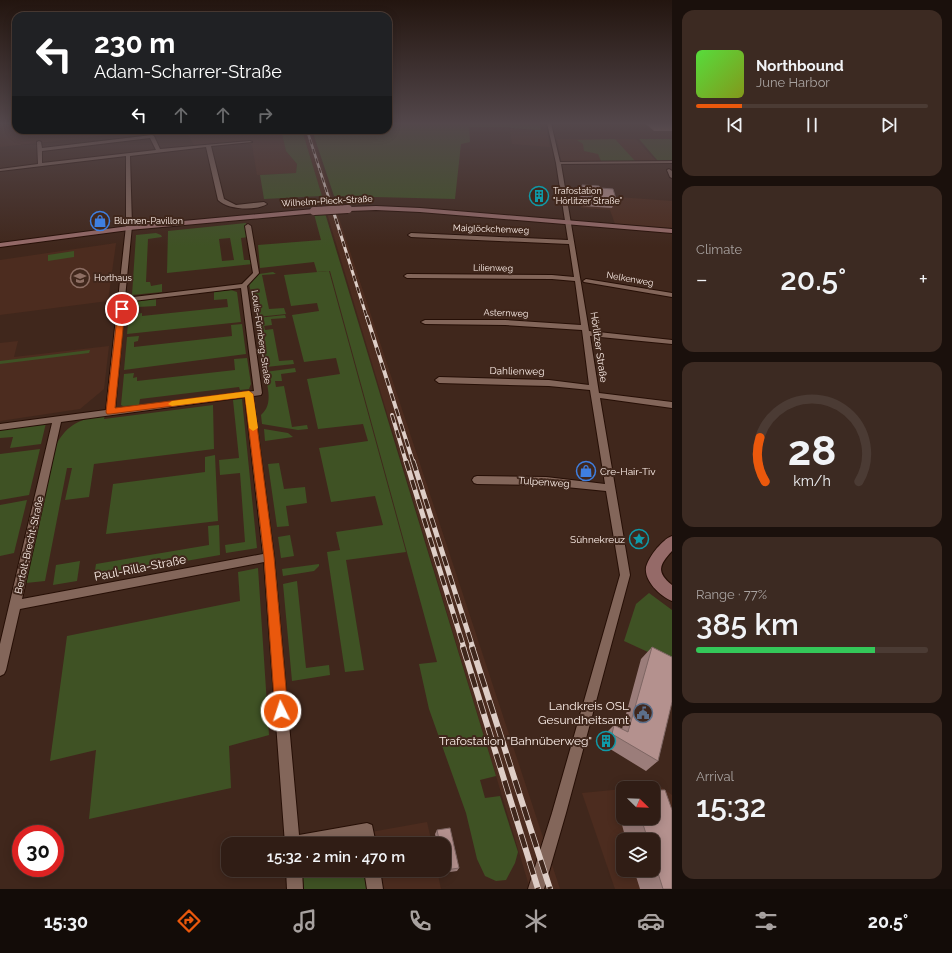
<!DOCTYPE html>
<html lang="en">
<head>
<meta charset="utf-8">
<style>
  :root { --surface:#301d15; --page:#3c2a22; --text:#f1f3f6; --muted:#a8a2a0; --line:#4b3b34; --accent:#ea580c }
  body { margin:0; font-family:Raleway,sans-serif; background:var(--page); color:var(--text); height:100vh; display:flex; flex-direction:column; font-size:15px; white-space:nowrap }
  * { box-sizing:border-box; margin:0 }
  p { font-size:13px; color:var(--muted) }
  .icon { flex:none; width:22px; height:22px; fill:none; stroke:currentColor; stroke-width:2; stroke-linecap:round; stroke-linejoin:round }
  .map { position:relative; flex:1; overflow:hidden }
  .side { display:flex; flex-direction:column; gap:10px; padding:10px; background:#1a100c; width:280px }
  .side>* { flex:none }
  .banner { position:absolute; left:12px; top:12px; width:380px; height:122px; border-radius:12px; box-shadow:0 2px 10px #0003,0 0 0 1px var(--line); background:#202124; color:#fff; overflow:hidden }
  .needle { width:26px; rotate:113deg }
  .fabs { position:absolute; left:616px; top:781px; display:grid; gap:8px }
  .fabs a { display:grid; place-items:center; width:44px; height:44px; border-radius:8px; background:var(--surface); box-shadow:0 2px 10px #0003,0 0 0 1px var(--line); font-size:20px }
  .speed { position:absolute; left:12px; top:825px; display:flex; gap:8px; font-size:20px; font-weight:700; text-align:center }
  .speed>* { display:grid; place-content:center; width:52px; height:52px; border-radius:50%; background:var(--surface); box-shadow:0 2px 10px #0003,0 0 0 1px var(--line); line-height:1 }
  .speed .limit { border:6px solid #d22; background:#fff; color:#111 }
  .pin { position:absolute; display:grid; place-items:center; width:34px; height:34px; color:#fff; margin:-17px; border:2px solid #fff; border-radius:50%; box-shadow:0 1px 4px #0007 }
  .me { position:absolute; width:44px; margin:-22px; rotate:356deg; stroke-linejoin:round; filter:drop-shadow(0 0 3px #0008) }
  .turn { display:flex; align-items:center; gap:14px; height:84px; padding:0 16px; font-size:18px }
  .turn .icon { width:52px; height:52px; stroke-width:2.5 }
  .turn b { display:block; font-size:28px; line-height:34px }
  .lanes { display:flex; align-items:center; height:38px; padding:0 16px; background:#0003; justify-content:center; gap:20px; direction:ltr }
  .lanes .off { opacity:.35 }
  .big { font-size:30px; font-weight:600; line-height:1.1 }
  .side .widget { flex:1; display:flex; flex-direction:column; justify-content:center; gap:6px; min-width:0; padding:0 14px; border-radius:12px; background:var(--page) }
  .side .dial { align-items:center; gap:0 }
  .dial svg { height:104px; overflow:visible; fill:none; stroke:var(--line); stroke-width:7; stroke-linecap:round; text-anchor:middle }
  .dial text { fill:var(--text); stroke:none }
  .song { display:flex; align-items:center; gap:12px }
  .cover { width:48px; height:48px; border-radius:6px; background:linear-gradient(135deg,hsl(110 70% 55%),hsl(70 70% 35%)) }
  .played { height:4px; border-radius:2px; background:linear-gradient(90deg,var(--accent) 20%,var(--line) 20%) }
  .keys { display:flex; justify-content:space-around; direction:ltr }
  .heat { display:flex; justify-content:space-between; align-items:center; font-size:22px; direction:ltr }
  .charge { height:6px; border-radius:3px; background:linear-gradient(90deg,#34c759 77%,var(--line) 0) }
  .trip { position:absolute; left:221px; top:837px; width:230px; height:40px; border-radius:12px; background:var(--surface); box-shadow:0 2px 10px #0003,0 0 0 1px var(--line); font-weight:600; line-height:40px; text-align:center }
  .menu { display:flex; height:64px; justify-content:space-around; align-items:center; background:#130c08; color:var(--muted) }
  .menu .icon { width:28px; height:28px }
  .menu .current { color:var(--accent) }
  .menu b { font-size:18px; color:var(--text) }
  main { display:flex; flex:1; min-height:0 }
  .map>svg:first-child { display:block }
</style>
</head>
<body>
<main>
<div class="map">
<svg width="672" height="889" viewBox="0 0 672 889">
  <rect width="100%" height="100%" fill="#40271c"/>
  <g fill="#4c2c1f" fill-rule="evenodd">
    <polygon points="0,123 16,123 16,130 110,130 111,135 0,147"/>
    <polygon points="510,129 547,131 550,147 512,144"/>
    <polygon points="185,130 281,130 286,151 297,164 296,173 257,175 252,145 244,141 194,145"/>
    <polygon points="302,130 310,130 560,889 530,889"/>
    <polygon points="557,139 636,139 656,161 564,162 561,160"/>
    <polygon points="578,194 672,201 672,228 615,224 610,210 581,208"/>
    <polygon points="116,243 108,301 0,315 0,260"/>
    <polygon points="18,341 14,357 109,346 104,389 80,409 0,421 0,343"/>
    <path d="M660 786 672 795V889H615L582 793 623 789V818H653V788H637ZM623 840H653V870H623Z"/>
    <polygon points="427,822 432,844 373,844 371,832"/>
    <polygon points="376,870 437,870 441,889 379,889"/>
  </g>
  <g fill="#3f5224" fill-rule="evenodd">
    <polygon points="388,123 539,123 541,130 511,128 510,127 469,127 470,142 461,144 455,199 334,196 312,130 388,130"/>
    <polygon points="281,130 302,130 322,196 264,199 260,175 296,173 297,164 286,151"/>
    <polygon points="615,139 635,161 601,161 598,154 584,151 583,144 577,140"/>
    <polygon points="639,139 672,139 672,161 658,161"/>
    <polygon points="325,213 496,776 480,780 485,798 500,796 518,852 515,863 506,880 496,881 485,876 477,859 466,813 429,709 419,664 437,662 330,271 317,272 314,262 260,268 258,245 321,240 314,214"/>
    <path d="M246 223 248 237 241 238 244 260H252L253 264 167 273 168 231ZM230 238 234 260 222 261 219 239Z"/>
    <polygon points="156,233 161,235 162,237 148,239 146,282 150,282 151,286 162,284 162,292 132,295 136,235"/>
    <polygon points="74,251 74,257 48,261 48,255"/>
    <polygon points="329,271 406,552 346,560 364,670 345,672 327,552 340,550 336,532 383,525 375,496 331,502 319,448 368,441 363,424 318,429 307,379 340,374 336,358 304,362 292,315 319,311 317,303 291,306 284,275"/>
    <polygon points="273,272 276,274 262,275 269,309 284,308 286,314 257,317 249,284 259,274"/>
    <polygon points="231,290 237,292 241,322 127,334 130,302 156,299 156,306 138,307 137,314 142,313 142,316 228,307 227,299 214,300 214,292"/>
    <polygon points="285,315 286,318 271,319 272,325 264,326 265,330 273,329 279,361 293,360 294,364 266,367 257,318"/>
    <polygon points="242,324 246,354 124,370 127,337 139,336 138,341 134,342 134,347 232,336 231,325"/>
    <polygon points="90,350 89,353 0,364 0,361"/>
    <polygon points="247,358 251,384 249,389 240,390 239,387 140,399 139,405 123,406 121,405 124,374 134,373 133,378 137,377 137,381 235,370 234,359"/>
    <path d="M295 368 296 372 281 374 282 381H275L276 387 284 386 292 427 307 425 308 429 298 430 262 424 261 415C274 404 267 387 265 372Z"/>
    <polygon points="242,399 257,548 226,553 225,545 245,542 240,473 220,475 219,460 239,458 233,400"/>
    <path d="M213 405 214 449 94 464 89 497 65 500 72 468H67L45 581 26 583 56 445C68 423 81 419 105 415L104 419Z"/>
    <polygon points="46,423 41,444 10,448 13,437 0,438 0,430"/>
    <polygon points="264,429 288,433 293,437 265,441"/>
    <polygon points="40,449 29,495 0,500 0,454"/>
    <polygon points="215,455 218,521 106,534 113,484 205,472 205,457"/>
    <polygon points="279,463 284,489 305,487 307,503 286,506 289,526 277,527 268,464"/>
    <polygon points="27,500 14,553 0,556 0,505"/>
    <polygon points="219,525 220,555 94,577 96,564 209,545 208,526"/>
    <polygon points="290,535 294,556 281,558 278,537"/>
    <polygon points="80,561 77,581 53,585 56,565"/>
    <polygon points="319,564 319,566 314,571 283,576 282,569"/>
    <polygon points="258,568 269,735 229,746 231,788 89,819 96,750 50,761 67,636 240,601 238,572"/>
    <polygon points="297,581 306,668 329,665 330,675 292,681 283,584"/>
    <polygon points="649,593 672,610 672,663 624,641 636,604"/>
    <polygon points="302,870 366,870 369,889 304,889"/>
  </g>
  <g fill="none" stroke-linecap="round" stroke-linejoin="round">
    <g stroke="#260f06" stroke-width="2">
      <g id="minor">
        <polygon points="547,123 551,123 560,162 672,161 672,163 561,164 589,331 672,340 672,344 590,336 599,393 672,402 672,408 600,398 630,575 566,813 544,889 528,889 552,813 620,575 606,491 546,485 477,484 474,483 472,480 474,477 477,476 546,477 605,484 590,390 549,386 439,383 435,380 439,377 549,380 589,385 582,330 505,325 425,324 421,322 425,320 505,320 581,325 575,281 552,279 407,278 404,276 407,274 552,275 574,277 569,244 411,237 408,235 411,233 568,240 556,163"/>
        <path d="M152 135 154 136 160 149 250 141 252 142 211 146 224 199 236 205 264 202 267 204C256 211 228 210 218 200L206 147 130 156 132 226 125 298 242 284 253 273 245 226 248 224 251 226 259 273 247 286 262 393 261 395 253 396 274 557 299 835 367 823 372 825 376 844H362L361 839 332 844H285L264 562 20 609 6 670 4 674 0 676V644L52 423 0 430V424L106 410 126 226V156L0 171V169L38 164 37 142 39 141 41 142 42 148ZM150 138 156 150 42 163V151ZM241 288 254 391 115 409 125 302ZM245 397 263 554 22 599 61 422Z"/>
        <polygon points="669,169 672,171 672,178 670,177 667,170"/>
        <polygon points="586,279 672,293 672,297 584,282 583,281"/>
        <polygon points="286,870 302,870 303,889 287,889"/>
        <polygon points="364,870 380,870 383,889 367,889"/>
      </g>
    </g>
    <g stroke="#260f06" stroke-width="2">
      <g id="secondary">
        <polygon points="376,206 420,208 672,229 672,233 420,212 376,210 348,211 344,209 348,207"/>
        <polygon points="314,209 317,209 317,213 129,230 0,247 0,243 129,226"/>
        <path d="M672 536V551C659 565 656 572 672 585V601C660 596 644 581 646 567 648 560 653 553 657 548 662 543 666 538 672 536Z"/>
      </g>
    </g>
    <use href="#minor" fill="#83665a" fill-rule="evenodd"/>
    <use href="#secondary" fill="#956a68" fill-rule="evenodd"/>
    <g stroke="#decec7" stroke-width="2.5">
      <polyline id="rail-far4" points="307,130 332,208"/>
    </g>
    <g stroke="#decec7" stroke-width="3">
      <polyline id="rail-far3" points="332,207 367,318"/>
    </g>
    <g stroke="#decec7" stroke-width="4">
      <g id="rail-far2">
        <polyline points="367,317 413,462"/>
        <polyline points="392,415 406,462"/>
      </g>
    </g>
    <g stroke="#decec7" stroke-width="5">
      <g id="rail-far1">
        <polyline points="406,461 464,648"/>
        <polyline points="413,461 473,648"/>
      </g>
    </g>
    <g stroke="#decec7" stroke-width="6">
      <g id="rail">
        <polyline points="463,647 538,889"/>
        <polyline points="472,647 550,889"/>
      </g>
    </g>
    <use href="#rail-far4" stroke="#40271c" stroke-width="1.5" stroke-dasharray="5" stroke-linecap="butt"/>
    <use href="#rail-far3" stroke="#40271c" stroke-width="2" stroke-dasharray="6" stroke-linecap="butt"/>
    <use href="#rail-far2" stroke="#40271c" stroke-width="2.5" stroke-dasharray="8" stroke-linecap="butt"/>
    <use href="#rail-far1" stroke="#40271c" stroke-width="3.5" stroke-dasharray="10" stroke-linecap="butt"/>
    <use href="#rail" stroke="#40271c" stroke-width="4.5" stroke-dasharray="14" stroke-linecap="butt"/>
    <g stroke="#260f06" stroke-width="10" stroke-linecap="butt">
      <polyline id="secondary-bridge" points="314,211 348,209"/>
    </g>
    <use href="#secondary-bridge" stroke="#956a68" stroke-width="8"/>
  </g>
  <g fill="#9b7d7a">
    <polygon points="645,123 672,123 672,131 654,131"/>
    <polygon points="582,185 600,188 616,199 612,208 582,206 580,194"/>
    <polygon points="652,647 658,761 646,771 602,744 604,735 614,725 622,729 641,659"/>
    <polygon points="623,797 623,818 653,818 672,889 640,889 634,870 653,870 653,840 626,840 616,802"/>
    <polygon points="437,830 459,868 457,871 443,873 443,870 444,870 444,844 437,844 435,834"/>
  </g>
  <g fill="#b4918e" stroke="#7e6663">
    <polygon points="582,185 599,186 600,188 613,189 616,199 585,196"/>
    <polygon points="652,647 672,657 672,702 658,761 612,734 614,725 628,732"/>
    <polygon points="653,790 665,790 672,810 672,889 663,889 653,857 653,840 648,840 641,818 653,818"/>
    <polygon points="450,828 459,868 446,870 444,862 444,844 440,844 437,830"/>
  </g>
  <linearGradient id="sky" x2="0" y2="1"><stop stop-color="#23150f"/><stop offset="0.5" stop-color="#53474b"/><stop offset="1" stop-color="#53474b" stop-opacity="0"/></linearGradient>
  <rect width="672" height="247" fill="url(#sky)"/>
  <polygon fill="#ea580c" stroke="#983908" points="122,306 125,309 115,408 249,391 253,394 274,557 288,711 286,716 281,718 277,716 275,711 264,557 245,397 110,414 107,414 106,412 118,309"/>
  <polygon fill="#f59e0b" points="249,391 253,394 258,428 253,431 249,428 245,397 172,406 168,404 172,401"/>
  <defs>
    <g id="building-ring" transform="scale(1)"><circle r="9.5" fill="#40271c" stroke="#0f9aa8" stroke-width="1.5"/><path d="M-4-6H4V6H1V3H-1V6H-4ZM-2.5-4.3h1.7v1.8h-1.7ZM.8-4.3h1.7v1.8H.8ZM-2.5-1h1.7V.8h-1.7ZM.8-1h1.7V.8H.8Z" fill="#0f9aa8"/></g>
    <g id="shop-ring" transform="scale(1)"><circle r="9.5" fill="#40271c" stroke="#3f7fe0" stroke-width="1.5"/><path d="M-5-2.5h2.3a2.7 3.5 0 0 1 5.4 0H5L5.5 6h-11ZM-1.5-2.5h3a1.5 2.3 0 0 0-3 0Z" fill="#3f7fe0"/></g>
    <g id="school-ring" transform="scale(1)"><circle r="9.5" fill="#40271c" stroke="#8d6e63" stroke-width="1.5"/><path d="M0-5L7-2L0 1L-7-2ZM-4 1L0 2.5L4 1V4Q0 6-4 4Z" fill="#8d6e63"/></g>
    <g id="sight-ring" transform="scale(1)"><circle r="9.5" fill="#40271c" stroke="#0f9aa8" stroke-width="1.5"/><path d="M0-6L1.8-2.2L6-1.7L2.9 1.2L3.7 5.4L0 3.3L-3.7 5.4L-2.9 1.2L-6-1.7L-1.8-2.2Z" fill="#0f9aa8"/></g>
    <g id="civic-ring" transform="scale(1)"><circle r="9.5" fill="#40271c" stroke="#5c6f8a" stroke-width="1.5"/><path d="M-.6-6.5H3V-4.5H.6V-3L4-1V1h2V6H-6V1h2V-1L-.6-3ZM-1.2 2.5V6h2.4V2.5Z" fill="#5c6f8a"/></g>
  </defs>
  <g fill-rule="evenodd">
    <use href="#building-ring" x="539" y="196"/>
    <use href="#shop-ring" x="100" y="221"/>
    <use href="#school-ring" x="80" y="278"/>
    <use href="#shop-ring" x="586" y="471"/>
    <use href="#sight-ring" x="639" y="539"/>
    <use href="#civic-ring" x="643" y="713"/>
    <use href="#building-ring" x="606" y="741"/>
  </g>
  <g text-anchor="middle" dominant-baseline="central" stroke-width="4" stroke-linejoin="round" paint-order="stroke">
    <g font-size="9" fill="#fdefe9" stroke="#40271c" text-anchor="start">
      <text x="553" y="191">Trafostation<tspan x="553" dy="10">"Hörlitzer Straße"</tspan></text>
      <text x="114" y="221">Blumen-Pavillon</text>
      <text x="94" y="278">Horthaus</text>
    </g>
    <g font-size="9" fill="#fdefe9" stroke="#40271c">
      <text transform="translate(327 201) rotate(-3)">Wilhelm-Pieck-Straße</text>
      <text transform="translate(491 229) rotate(2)">Maiglöckchenweg</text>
      <text transform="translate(493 268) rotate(1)">Lilienweg</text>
      <text transform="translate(630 279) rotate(10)">Nelkenweg</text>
      <text transform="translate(506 313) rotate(2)">Asternweg</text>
      <text transform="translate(261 337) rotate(82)">Louis-Fürnberg-Straße</text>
    </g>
    <g font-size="10" fill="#fdefe9" stroke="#40271c">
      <text transform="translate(599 347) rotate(82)">Hörlitzer Straße</text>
      <text transform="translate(517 371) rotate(1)">Dahlienweg</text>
      <text transform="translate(544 482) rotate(4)">Tulpenweg</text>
      <text transform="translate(29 545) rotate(-77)">Bertolt-Brecht-Straße</text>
    </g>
    <g font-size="10" fill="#fdefe9" stroke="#40271c" text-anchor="start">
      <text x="600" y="471">Cre-Hair-Tiv</text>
      <text x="625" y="539" text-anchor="end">Sühnekreuz</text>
    </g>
    <g font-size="12" fill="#fdefe9" stroke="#40271c">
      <text transform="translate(140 568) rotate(-11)">Paul-Rilla-Straße</text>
    </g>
    <g font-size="12" fill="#fdefe9" stroke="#40271c" text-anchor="end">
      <text x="629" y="706">Landkreis OSL<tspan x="629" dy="14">Gesundheitsamt</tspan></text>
      <text x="592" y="741">Trafostation "Bahnüberweg"</text>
    </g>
  </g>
</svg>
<div class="fabs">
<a><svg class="needle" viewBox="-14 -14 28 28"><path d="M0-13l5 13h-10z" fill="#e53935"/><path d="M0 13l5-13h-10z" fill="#a8a2a0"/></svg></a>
<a><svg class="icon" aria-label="layers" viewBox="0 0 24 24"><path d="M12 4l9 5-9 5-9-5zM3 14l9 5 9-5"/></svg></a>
</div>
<div class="speed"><div class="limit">30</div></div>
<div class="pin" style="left:122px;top:309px;background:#d93025"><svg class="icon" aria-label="arrive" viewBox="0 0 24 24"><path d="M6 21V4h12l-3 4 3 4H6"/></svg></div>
<svg class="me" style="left:281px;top:711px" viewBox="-20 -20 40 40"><circle r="17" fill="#ea580c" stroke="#fff" stroke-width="3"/><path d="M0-11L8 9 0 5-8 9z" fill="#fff"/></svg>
<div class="trip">15:32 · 2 min · 470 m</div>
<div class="banner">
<div class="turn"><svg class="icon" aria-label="left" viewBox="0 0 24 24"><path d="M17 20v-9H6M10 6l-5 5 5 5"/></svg><div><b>230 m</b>Adam-Scharrer-Straße</div></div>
<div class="lanes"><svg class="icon" aria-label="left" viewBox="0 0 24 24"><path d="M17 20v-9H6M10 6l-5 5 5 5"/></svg><svg class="icon off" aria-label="ahead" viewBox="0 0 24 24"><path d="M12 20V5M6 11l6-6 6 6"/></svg><svg class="icon off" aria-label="ahead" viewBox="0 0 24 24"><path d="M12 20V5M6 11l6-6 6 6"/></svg><svg class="icon off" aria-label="right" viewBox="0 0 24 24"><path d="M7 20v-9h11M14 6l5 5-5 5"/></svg></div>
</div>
</div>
<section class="side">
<div class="widget">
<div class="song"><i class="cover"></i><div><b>Northbound</b><p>June Harbor</p></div></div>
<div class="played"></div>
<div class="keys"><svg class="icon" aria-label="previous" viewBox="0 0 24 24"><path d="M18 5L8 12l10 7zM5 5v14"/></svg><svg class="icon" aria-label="pause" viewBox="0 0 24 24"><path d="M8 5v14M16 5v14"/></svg><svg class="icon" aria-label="next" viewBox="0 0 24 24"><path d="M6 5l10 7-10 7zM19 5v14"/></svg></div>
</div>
<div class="widget"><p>Climate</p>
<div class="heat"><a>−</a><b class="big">20.5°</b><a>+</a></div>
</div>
<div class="widget dial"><svg viewBox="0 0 100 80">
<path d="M14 69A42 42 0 1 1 86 69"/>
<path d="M14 69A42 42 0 0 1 10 35" stroke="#ea580c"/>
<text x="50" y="56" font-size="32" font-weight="700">28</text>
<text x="50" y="72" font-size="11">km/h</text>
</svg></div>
<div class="widget"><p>Range · 77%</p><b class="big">385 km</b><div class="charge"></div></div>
<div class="widget"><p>Arrival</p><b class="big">15:32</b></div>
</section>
</main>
<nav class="menu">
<b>15:30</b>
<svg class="icon current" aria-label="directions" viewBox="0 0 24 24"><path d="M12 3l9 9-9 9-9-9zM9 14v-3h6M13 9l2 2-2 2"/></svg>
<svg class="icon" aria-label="music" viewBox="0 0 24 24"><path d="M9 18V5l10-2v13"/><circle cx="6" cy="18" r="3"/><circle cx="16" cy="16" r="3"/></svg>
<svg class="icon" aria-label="phone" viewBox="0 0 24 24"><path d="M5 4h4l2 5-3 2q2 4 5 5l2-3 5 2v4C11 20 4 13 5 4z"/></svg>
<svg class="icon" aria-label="climate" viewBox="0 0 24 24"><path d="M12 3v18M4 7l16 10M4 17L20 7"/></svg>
<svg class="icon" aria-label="car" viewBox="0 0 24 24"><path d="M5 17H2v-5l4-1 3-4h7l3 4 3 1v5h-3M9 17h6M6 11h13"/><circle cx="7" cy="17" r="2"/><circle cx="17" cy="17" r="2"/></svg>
<svg class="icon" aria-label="filters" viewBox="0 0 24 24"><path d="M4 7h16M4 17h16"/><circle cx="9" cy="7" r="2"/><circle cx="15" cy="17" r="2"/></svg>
<b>20.5°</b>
</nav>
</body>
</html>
